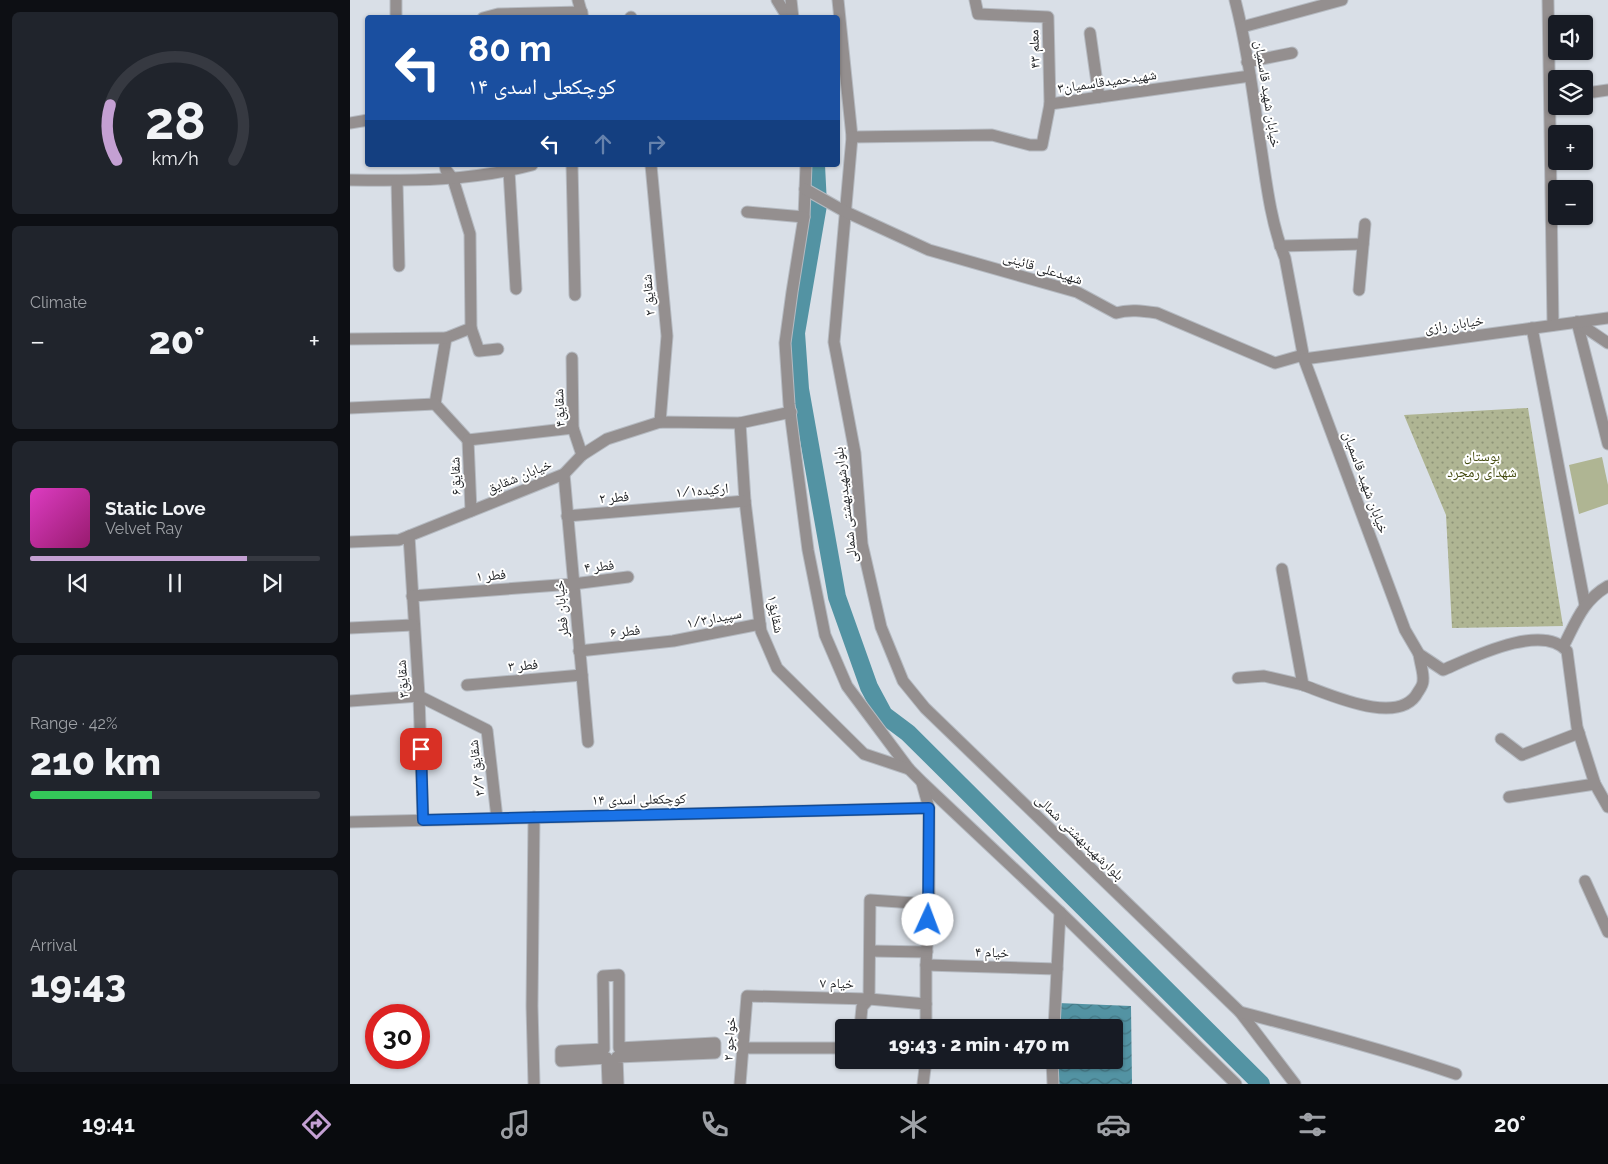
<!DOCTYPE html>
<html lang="en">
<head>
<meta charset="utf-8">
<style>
  :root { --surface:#171b24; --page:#20242c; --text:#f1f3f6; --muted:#9ea1a6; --line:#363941; --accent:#c4a0d3 }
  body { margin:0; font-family:Raleway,"Noto Naskh Arabic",sans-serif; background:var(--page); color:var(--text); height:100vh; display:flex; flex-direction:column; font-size:19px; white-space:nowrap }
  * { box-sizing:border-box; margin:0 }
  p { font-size:16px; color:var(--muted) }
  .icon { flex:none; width:28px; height:28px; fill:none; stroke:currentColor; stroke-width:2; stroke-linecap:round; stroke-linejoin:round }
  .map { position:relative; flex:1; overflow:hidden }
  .side { display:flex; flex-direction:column; gap:12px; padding:12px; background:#0d0f14; width:350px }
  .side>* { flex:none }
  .top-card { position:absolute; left:15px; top:15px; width:475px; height:152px; border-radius:5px; box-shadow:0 1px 4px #0004; background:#1a4fa0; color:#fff; overflow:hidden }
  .controls { position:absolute; left:1198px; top:15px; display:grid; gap:10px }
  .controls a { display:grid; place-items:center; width:45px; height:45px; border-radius:5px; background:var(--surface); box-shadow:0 1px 4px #0004; font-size:25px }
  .speed { position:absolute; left:15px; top:1004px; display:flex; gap:10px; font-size:25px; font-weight:700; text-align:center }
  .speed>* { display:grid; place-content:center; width:65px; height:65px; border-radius:50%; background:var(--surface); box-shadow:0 1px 4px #0004; line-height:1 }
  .speed .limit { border:8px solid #d22; background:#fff; color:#111 }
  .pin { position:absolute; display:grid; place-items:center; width:42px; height:42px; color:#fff; margin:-21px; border-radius:10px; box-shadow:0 2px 8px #0006 }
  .me { position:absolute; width:55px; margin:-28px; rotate:2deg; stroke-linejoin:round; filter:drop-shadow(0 0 4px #0008) }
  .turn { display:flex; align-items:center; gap:18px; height:105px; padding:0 20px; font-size:22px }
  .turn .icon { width:65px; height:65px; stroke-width:2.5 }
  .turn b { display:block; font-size:35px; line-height:42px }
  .lanes { display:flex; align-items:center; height:48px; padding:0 20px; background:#0003; justify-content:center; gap:25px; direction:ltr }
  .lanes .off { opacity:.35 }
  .big { font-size:38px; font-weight:800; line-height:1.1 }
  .side .widget { flex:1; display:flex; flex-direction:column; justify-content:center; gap:8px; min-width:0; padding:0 18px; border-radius:8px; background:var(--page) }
  .side .dial { align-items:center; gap:0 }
  .dial svg { height:130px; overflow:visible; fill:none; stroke:var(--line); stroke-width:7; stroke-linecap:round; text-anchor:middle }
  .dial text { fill:var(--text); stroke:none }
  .song { display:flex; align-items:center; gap:15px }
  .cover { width:60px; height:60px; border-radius:8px; background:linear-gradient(135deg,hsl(310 70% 55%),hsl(320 70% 35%)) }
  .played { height:5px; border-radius:2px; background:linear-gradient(90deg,var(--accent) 75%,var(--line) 75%) }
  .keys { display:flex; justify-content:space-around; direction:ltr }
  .heat { display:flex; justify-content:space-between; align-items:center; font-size:28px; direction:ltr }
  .charge { height:8px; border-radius:4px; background:linear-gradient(90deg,#34c759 42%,var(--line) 0) }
  .trip { position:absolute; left:485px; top:1019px; width:288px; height:50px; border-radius:5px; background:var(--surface); box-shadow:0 1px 4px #0004; font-weight:800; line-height:50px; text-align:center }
  .menu { display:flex; height:80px; justify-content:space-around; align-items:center; background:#090b0e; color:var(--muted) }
  .menu .icon { width:35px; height:35px }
  .menu .active { color:var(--accent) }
  .menu b { font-size:22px; color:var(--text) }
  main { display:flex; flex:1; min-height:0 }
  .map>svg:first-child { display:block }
</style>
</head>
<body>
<main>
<section class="side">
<div class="widget dial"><svg viewBox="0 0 100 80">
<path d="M14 69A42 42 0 1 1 86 69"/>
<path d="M14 69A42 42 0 0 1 10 35" stroke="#c4a0d3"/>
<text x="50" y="56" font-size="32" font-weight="700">28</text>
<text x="50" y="72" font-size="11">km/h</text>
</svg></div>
<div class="widget"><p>Climate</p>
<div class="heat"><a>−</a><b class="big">20°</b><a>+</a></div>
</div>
<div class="widget">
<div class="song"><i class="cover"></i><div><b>Static Love</b><p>Velvet Ray</p></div></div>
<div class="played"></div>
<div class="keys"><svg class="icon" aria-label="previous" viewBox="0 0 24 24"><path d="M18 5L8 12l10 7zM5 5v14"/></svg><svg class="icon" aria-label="pause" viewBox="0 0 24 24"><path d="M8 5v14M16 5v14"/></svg><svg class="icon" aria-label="next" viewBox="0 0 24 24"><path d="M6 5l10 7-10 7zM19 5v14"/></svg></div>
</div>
<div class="widget"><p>Range · 42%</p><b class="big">210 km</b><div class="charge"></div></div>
<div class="widget"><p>Arrival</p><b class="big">19:43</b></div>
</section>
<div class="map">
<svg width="1258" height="1084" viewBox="0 0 1258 1084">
  <defs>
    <pattern id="park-dots" width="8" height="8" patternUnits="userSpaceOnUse" patternTransform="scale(1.25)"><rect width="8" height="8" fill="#afb593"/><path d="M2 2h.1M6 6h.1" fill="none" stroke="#8e9378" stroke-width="1.8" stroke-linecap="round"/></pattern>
    <pattern id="water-waves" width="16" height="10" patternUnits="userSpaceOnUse" patternTransform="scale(1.25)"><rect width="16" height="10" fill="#5393a3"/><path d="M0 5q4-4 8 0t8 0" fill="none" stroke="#457885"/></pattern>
  </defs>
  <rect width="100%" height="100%" fill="#d9dfe7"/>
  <polygon fill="url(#park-dots)" points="1178,408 1213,626 1102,628 1096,515 1054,415"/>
  <polygon fill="#afb593" points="1252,457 1258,485 1258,504 1229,514 1219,465"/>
  <polygon fill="url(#water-waves)" points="708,1003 781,1006 782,1084 708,1084 708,1060 764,1060 764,1028 708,1027"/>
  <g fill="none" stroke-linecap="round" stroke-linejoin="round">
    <polyline stroke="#5393a3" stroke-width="18" points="466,165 468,205 446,333 450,389 487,597 519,687 534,715 558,733 911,1084"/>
    <g stroke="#b5bac1" stroke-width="13">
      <g id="minor">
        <polyline points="46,0 46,18"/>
        <polyline points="228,0 233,18"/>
        <polyline points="427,0 438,18"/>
        <polyline points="441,0 443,18"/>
        <polyline points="488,0 502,137 484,342 505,453 512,544 531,627 553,681 575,708 890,1012 945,1084"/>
        <polyline points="625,0 628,14 698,17 700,104"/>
        <path d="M885 0C898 50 904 103 912 154 917 189 922 226 935 258L954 359 1055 630 1069 654 1093 670C1121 658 1192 622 1217 651L1227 727 1245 784 1258 807"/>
        <polyline points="1198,0 1203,325"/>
        <polyline points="133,18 148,14 232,12"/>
        <polyline points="280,18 281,17"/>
        <polyline points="892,27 992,0"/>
        <polyline points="740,33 749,97"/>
        <polyline points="897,62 942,53"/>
        <polyline points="1244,92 1258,90"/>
        <polyline points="0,123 18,120"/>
        <polyline points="502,137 642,135 680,145 692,145 700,104 900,76"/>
        <polyline points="95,165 96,170 103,179 120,234 121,328 96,338 85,404 118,440"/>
        <polyline points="222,165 225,295"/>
        <polyline points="301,165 317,336 310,422"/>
        <polyline points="456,165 454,217 442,292 435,343 439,404 458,550 475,635 497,686 559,769 572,782 710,912 886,1084"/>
        <polyline points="159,171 166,289"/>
        <path d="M0 180C61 181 123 181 182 165"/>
        <polyline points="47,181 49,266"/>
        <path d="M455 189 494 211 579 250 727 292 766 313C779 309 793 311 807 313L925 363 953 355"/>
        <polyline points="397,212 454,217"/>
        <polyline points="930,246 1013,244"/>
        <polyline points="1009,290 1015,224"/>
        <polyline points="1227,322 1258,444"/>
        <polyline points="1227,322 1258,343"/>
        <polyline points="121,328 129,351 148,349"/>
        <polyline points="1182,328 1235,605"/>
        <polyline points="0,339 96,338"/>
        <polyline points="222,358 223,428 232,455"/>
        <polyline points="954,359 1258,318"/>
        <polyline points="0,408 85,404"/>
        <polyline points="390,423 395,501 410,624 411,631 427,668 514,754 559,769"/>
        <polyline points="118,440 223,428"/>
        <polyline points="118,440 121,511"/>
        <polyline points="214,474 238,742"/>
        <polyline points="217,516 395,501"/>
        <polyline points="59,536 69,696 73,820"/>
        <polyline points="0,542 49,540 214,474 232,455 257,439 310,422 390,423 441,412"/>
        <path d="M932 569 953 685C981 695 1050 727 1068 692 1070 689 1073 685 1073 681 1074 673 1070 663 1069 654"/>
        <polyline points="62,596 223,584 278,577"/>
        <polyline points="0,628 63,625"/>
        <path d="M1213 647C1226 622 1233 600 1258 586"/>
        <polyline points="229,651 323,641 410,624"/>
        <polyline points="888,678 914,676 953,685"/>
        <polyline points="117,685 232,675"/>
        <polyline points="0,701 69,696 137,730 147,818"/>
        <polyline points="1151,739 1172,755 1229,733"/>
        <polyline points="572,783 579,808 579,904 576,965 576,1028"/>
        <polyline points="1159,797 1245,784"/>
        <polyline points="0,822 579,808"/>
        <polyline points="1235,881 1258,932"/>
        <polyline points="521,951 577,952"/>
        <polyline points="576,965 707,969"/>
        <path d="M890 1012C962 1031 1035 1050 1106 1074"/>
        <polyline points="510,1028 512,1007 519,999 520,900 579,904"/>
        <polyline points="704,1028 710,912"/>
        <polyline points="393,1048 494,1048"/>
        <polyline points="702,1060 703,1084"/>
        <polyline points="184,1084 182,1006 184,817"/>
        <polyline points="258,1084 257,1058 211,1061 211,1051 254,1049 253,976 269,975 269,1048 365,1043 365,1053 267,1057 268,1084"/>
        <polyline points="390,1084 397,996 519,999 576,1004"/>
        <polyline points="573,1084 576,1060"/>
      </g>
    </g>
    <use href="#minor" stroke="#948f8f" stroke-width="11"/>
  </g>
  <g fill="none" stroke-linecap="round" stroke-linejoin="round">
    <g stroke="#114b97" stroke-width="12">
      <polyline id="route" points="71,749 73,820 579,808 578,920"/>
    </g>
    <use href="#route" stroke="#1a73e8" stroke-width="9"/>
  </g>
  <g text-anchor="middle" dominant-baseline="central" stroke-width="4" stroke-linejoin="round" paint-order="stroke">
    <g font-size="14" fill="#25272a" stroke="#fff">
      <text transform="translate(684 49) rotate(-92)">معلم ۴۳</text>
      <text transform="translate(757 81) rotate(-8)">شهیدحمیدقاسمیان۳</text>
      <text transform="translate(918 94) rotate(81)">خیابان شهید قاسمیان</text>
      <text transform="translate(693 268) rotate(17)">شهیدعلی قائینی</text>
      <text transform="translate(298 295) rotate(-95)">شقایق ۲</text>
      <text transform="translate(1104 324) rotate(-8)">خیابان رازی</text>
      <text transform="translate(209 408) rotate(-93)">شقایق۴</text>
      <text transform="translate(105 476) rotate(-92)">شقایق۶</text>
      <text transform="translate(169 476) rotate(-22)">خیابان شقایق</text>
      <text transform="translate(1016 482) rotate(70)">خیابان شهید قاسمیان</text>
      <text transform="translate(352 490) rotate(-5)">ارکیده۱/۱</text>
      <text transform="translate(264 497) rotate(-5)">فطر ۲</text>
      <text transform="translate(495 505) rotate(-97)">بلوارشهیدبهشتی شمالی</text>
      <text transform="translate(249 566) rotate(-6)">فطر ۴</text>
      <text transform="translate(141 575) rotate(-5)">فطر ۱</text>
      <text transform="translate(211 609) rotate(-95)">خیابان فطر</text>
      <text transform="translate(426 614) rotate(79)">شقایق۱</text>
      <text transform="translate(364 618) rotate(-11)">سپیدار۱/۳</text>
      <text transform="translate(275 631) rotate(-6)">فطر ۶</text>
      <text transform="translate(173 665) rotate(-5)">فطر ۳</text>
      <text transform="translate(52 679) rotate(-94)">شقایق۳</text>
      <text transform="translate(126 768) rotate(-97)">شقایق ۳/۳</text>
      <text transform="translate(289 799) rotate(-1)">کوچکعلی اسدی ۱۴</text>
      <text transform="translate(730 837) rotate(44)">بلوارشهیدبهشتی شمالی</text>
      <text transform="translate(642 952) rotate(2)">خیام ۴</text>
      <text transform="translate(487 983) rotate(1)">خیام ۷</text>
      <text transform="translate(379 1039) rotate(-86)">خواجو ۲</text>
    </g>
    <g font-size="14" fill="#434a0e" stroke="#fff">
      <text x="1132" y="456">بوستان<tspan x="1132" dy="16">شهدای رمجرد</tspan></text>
    </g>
  </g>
</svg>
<div class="controls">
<a><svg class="icon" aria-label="sound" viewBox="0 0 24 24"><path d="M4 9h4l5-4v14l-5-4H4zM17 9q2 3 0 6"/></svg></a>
<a><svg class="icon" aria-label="layers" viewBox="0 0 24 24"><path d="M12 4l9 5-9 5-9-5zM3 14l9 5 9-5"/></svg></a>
<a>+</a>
<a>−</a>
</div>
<div class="speed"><div class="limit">30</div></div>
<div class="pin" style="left:71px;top:749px;background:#d93025"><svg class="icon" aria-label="arrive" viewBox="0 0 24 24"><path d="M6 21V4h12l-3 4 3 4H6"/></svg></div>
<svg class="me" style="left:578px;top:920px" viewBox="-20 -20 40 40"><circle r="19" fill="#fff"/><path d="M0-13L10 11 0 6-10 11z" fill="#1a73e8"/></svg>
<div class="trip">19:43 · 2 min · 470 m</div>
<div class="top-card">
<div class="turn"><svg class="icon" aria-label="left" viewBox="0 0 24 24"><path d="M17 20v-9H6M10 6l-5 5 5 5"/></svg><div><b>80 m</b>کوچکعلی اسدی ۱۴</div></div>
<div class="lanes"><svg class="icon" aria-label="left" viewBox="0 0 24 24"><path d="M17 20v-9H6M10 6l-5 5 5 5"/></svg><svg class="icon off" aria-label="ahead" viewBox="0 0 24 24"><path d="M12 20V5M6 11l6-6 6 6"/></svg><svg class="icon off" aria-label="right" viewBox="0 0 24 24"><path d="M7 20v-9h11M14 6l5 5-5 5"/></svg></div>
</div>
</div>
</main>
<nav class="menu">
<b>19:41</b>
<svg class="icon active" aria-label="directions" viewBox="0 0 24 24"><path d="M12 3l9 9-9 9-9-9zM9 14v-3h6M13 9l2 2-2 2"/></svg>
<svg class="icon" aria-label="music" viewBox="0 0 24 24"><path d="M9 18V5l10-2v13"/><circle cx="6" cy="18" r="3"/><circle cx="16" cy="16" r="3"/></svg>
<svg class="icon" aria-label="phone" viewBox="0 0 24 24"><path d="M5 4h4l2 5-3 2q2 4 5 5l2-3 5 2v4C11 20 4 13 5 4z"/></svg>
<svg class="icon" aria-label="climate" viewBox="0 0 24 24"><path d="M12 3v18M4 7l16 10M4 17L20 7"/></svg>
<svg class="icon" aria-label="car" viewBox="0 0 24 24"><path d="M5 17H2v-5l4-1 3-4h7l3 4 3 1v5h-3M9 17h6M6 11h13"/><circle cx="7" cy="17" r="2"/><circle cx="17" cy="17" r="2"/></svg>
<svg class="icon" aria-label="filters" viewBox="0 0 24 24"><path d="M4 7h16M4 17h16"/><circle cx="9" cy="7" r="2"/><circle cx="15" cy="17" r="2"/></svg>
<b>20°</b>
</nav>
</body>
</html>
